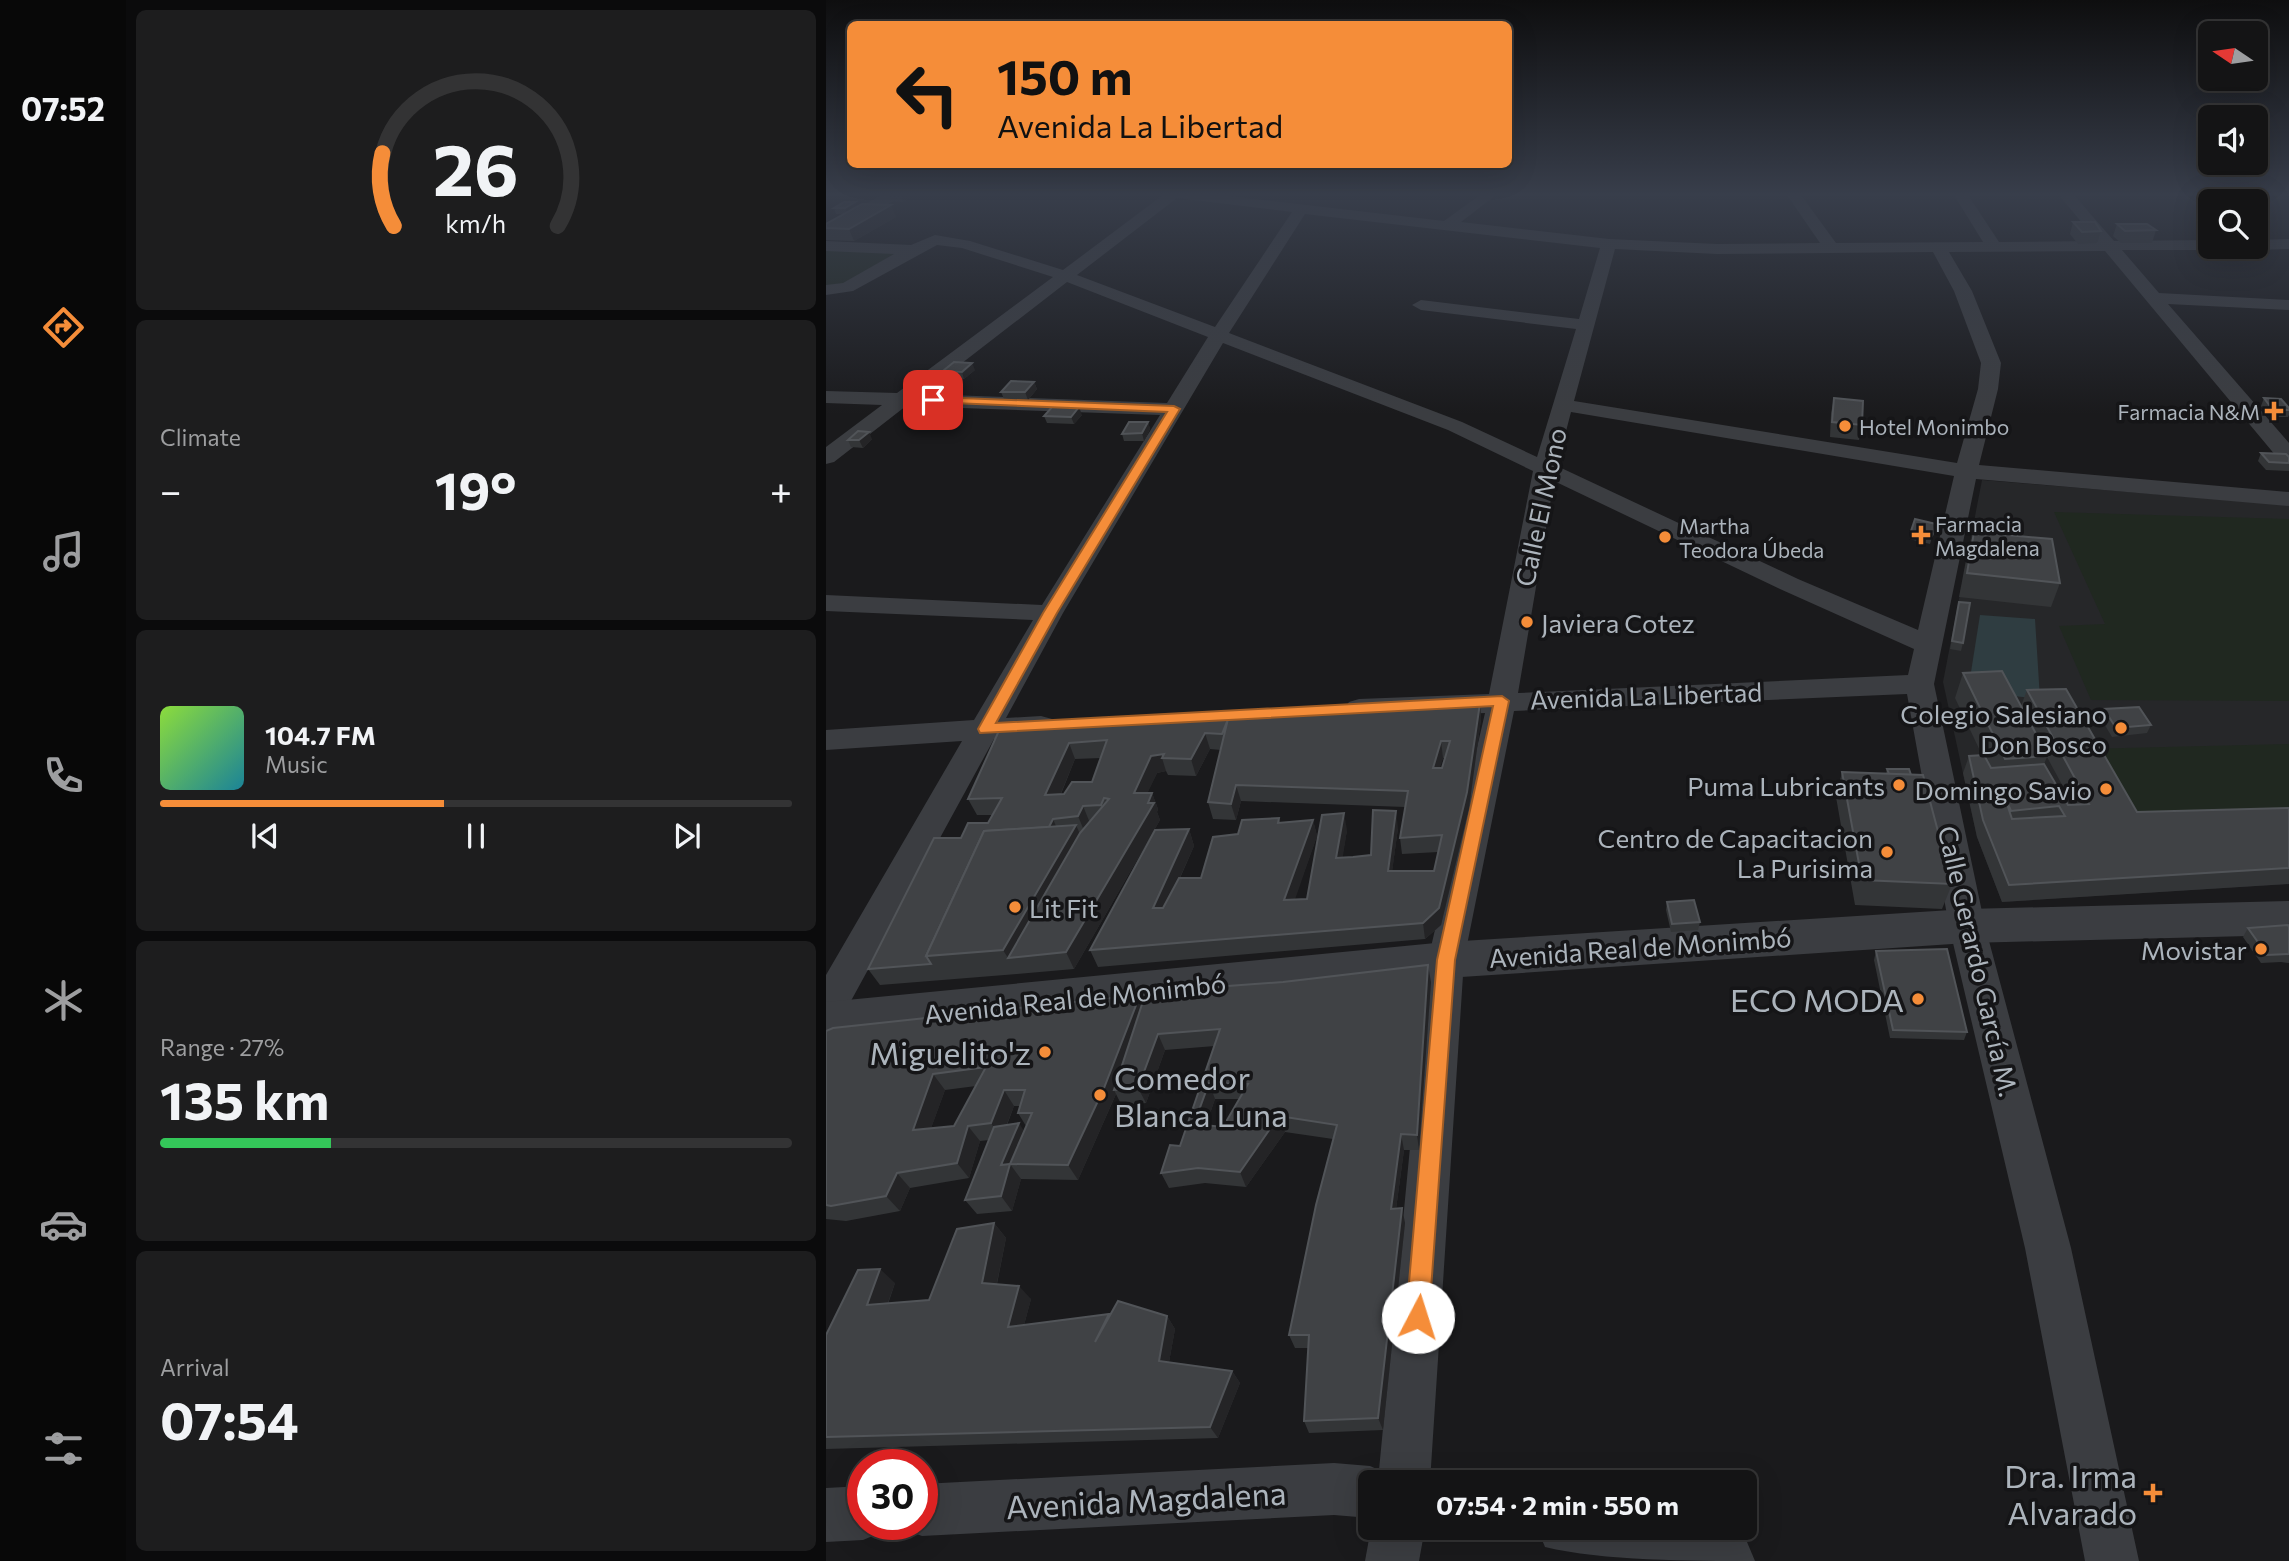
<!DOCTYPE html>
<html lang="en">
<head>
<meta charset="utf-8">
<style>
  :root { --surface:#141415; --page:#1d1d1e; --text:#f1f3f6; --muted:#9d9ea0; --line:#333334; --accent:#f58d39 }
  body { margin:0; font-family:Commissioner,sans-serif; background:var(--page); color:var(--text); height:100vh; display:flex; flex-direction:column; font-size:26px; white-space:nowrap }
  * { box-sizing:border-box; margin:0 }
  p { font-size:23px; color:var(--muted) }
  .icon { flex:none; width:38px; height:38px; fill:none; stroke:currentColor; stroke-width:2; stroke-linecap:round; stroke-linejoin:round }
  .map { position:relative; flex:1; overflow:hidden }
  .panel { display:flex; flex-direction:column; gap:10px; padding:10px; background:#0b0b0c; width:700px }
  .panel>* { flex:none }
  .hud { position:absolute; left:21px; top:21px; width:665px; height:147px; border-radius:10px; box-shadow:0 7px 28px #0002,0 0 0 2px var(--line); background:#f58d39; color:#111; overflow:hidden }
  .needle { width:46px; rotate:283deg }
  .fabs { position:absolute; left:1372px; top:21px; display:grid; gap:14px }
  .fabs a { display:grid; place-items:center; width:70px; height:70px; border-radius:10px; background:var(--surface); box-shadow:0 7px 28px #0002,0 0 0 2px var(--line); font-size:35px }
  .speed { position:absolute; left:21px; top:1449px; display:flex; gap:14px; font-size:35px; font-weight:700; text-align:center }
  .speed>* { display:grid; place-content:center; width:91px; height:91px; border-radius:50%; background:var(--surface); box-shadow:0 7px 28px #0002,0 0 0 2px var(--line); line-height:1 }
  .speed .limit { border:10px solid #d22; background:#fff; color:#111 }
  .pin { position:absolute; display:grid; place-items:center; width:60px; height:60px; color:#fff; margin:-30px; border-radius:14px; box-shadow:0 4px 10px #0006 }
  .me { position:absolute; width:77px; margin:-38px; rotate:5deg; stroke-linejoin:round; filter:drop-shadow(0 0 5px #0008) }
  .turn { display:flex; align-items:center; gap:24px; height:147px; padding:0 35px; font-size:32px }
  .turn .icon { width:91px; height:91px; stroke-width:2.5 }
  .turn b { display:block; font-size:49px; line-height:60px }
  .big { font-size:52px; font-weight:700; line-height:1.1 }
  .panel .widget { flex:1; display:flex; flex-direction:column; justify-content:center; gap:10px; min-width:0; padding:0 24px; border-radius:10px; background:var(--page) }
  .panel .dial { align-items:center; gap:0 }
  .dial svg { height:182px; overflow:visible; fill:none; stroke:var(--line); stroke-width:7; stroke-linecap:round; text-anchor:middle }
  .dial text { fill:var(--text); stroke:none }
  .song { display:flex; align-items:center; gap:21px }
  .cover { width:84px; height:84px; border-radius:10px; background:linear-gradient(135deg,hsl(90 70% 55%),hsl(190 70% 35%)) }
  .played { height:7px; border-radius:4px; background:linear-gradient(90deg,var(--accent) 45%,var(--line) 45%) }
  .keys { display:flex; justify-content:space-around; direction:ltr }
  .heat { display:flex; justify-content:space-between; align-items:center; font-size:38px; direction:ltr }
  .charge { height:10px; border-radius:5px; background:linear-gradient(90deg,#34c759 27%,var(--line) 0) }
  .trip { position:absolute; left:532px; top:1470px; width:399px; height:70px; border-radius:10px; background:var(--surface); box-shadow:0 7px 28px #0002,0 0 0 2px var(--line); font-weight:700; line-height:70px; text-align:center }
  main { display:flex; flex:1; min-height:0 }
  .tabs { display:flex; flex-direction:column; width:126px; justify-content:space-around; align-items:center; background:#080808; color:var(--muted) }
  .tabs .icon { width:49px; height:49px }
  .tabs .on { color:var(--accent) }
  .tabs b { font-size:32px; color:var(--text) }
  .map>svg:first-child { display:block }
</style>
</head>
<body>
<main>
<nav class="tabs">
<b>07:52</b>
<svg class="icon on" aria-label="directions" viewBox="0 0 24 24"><path d="M12 3l9 9-9 9-9-9zM9 14v-3h6M13 9l2 2-2 2"/></svg>
<svg class="icon" aria-label="music" viewBox="0 0 24 24"><path d="M9 18V5l10-2v13"/><circle cx="6" cy="18" r="3"/><circle cx="16" cy="16" r="3"/></svg>
<svg class="icon" aria-label="phone" viewBox="0 0 24 24"><path d="M5 4h4l2 5-3 2q2 4 5 5l2-3 5 2v4C11 20 4 13 5 4z"/></svg>
<svg class="icon" aria-label="climate" viewBox="0 0 24 24"><path d="M12 3v18M4 7l16 10M4 17L20 7"/></svg>
<svg class="icon" aria-label="car" viewBox="0 0 24 24"><path d="M5 17H2v-5l4-1 3-4h7l3 4 3 1v5h-3M9 17h6M6 11h13"/><circle cx="7" cy="17" r="2"/><circle cx="17" cy="17" r="2"/></svg>
<svg class="icon" aria-label="filters" viewBox="0 0 24 24"><path d="M4 7h16M4 17h16"/><circle cx="9" cy="7" r="2"/><circle cx="15" cy="17" r="2"/></svg>
</nav>
<section class="panel">
<div class="widget dial"><svg viewBox="0 0 100 80">
<path d="M14 69A42 42 0 1 1 86 69"/>
<path d="M14 69A42 42 0 0 1 9 37" stroke="#f58d39"/>
<text x="50" y="56" font-size="32" font-weight="700">26</text>
<text x="50" y="72" font-size="11">km/h</text>
</svg></div>
<div class="widget"><p>Climate</p>
<div class="heat"><a>−</a><b class="big">19°</b><a>+</a></div>
</div>
<div class="widget">
<div class="song"><i class="cover"></i><div><b>104.7 FM</b><p>Music</p></div></div>
<div class="played"></div>
<div class="keys"><svg class="icon" aria-label="previous" viewBox="0 0 24 24"><path d="M18 5L8 12l10 7zM5 5v14"/></svg><svg class="icon" aria-label="pause" viewBox="0 0 24 24"><path d="M8 5v14M16 5v14"/></svg><svg class="icon" aria-label="next" viewBox="0 0 24 24"><path d="M6 5l10 7-10 7zM19 5v14"/></svg></div>
</div>
<div class="widget"><p>Range · 27%</p><b class="big">135 km</b><div class="charge"></div></div>
<div class="widget"><p>Arrival</p><b class="big">07:54</b></div>
</section>
<div class="map">
<svg width="1463" height="1561" viewBox="0 0 1463 1561">
  <rect width="100%" height="100%" fill="#1a1a1c"/>
  <polygon fill="#262729" points="1156,480 1463,505 1463,884 1176,902 1151,837 1117,682"/>
  <g fill="#202820">
    <polygon points="0,248 72,252 14,286 0,285"/>
    <polygon points="1228,512 1463,519 1463,701 1265,700 1233,626 1279,624"/>
    <polygon points="1463,744 1463,824 1302,829 1257,749"/>
  </g>
  <polygon fill="#2f3d41" points="1154,615 1209,619 1214,699 1142,691"/>
  <g fill="none" stroke-linecap="round" stroke-linejoin="round">
    <g fill="#3b3d41" fill-rule="evenodd">
      <path d="M337 195H394L618 221 654 195H670L635 222 783 239 891 244 994 243 961 195H975L1010 243 1157 242 1128 195H1142L1173 242 1271 241 1233 195H1248L1288 241 1384 240V247H1391L1384 250H1296L1333 293 1463 300V310L1342 304 1463 443V464L1455 462 1279 251 1123 252 1146 291 1175 363 1172 389 1153 465 1463 492V506L1150 479 1108 684 1159 926 1245 1248 1313 1561H1259L1199 1248 1123 926 1081 694 688 711 638 960 604 1482H544V1518L508 1515 96 1536 77 1529 75 1524H96V1484L508 1463 544 1466 553 1470 602 960 659 713 533 719 523 716 518 709 523 702 533 699 663 694 707 471 622 430 397 343 237 613 180 718 215 716 226 719 230 726 226 733 168 739 14 1021 0 1026V975L136 741 0 750V730L148 720 207 620 0 611V595L216 605 334 415 80 406 8 462 0 464V447L56 405 0 403V391L71 393 227 277 136 248 111 245 27 291 0 295V285L17 283 68 254 0 251V241L85 245 109 235 144 241 237 270ZM351 198 466 212 389 327 251 275ZM479 214 774 248 753 319 595 300 586 305 595 310 750 329 711 457 636 422 403 333ZM789 249 891 254 1107 252 1128 291 1155 363 1152 389 1131 463 748 401ZM241 282 382 337 341 403 96 394ZM745 412 1128 476 1092 630 972 579 731 466ZM728 481 954 589 1088 649 1082 675 692 693Z"/>
      <polygon points="1463,239 1463,249 1430,250 1423,247 1430,247 1430,240"/>
      <polygon points="37,1486 37,1524 59,1524 56,1532 37,1540 0,1542 0,1488"/>
      <polygon points="545,1528 599,1528 593,1561 539,1561"/>
      <path d="M711 1528H872L902 1534 921 1542 929 1561C866 1561 776 1561 719 1547Z"/>
    </g>
    <g fill="#3b3d41" fill-rule="evenodd">
      <polygon points="56,195 78,195 0,239 0,225"/>
      <polygon points="1463,901 1463,935 1141,943 620,978 0,1042 0,1002 620,942 1141,909"/>
    </g>
  </g>
  <g fill="#333537" fill-rule="evenodd">
    <polygon points="62,195 88,195 77,202 64,201"/>
    <polygon points="29,202 31,207 70,217 28,241 0,240 0,224 18,214 10,214 8,208"/>
    <polygon points="1247,222 1275,231 1271,243 1252,244 1244,234"/>
    <polygon points="1291,224 1330,230 1326,243 1295,243 1287,236"/>
    <polygon points="149,370 138,379 120,378 117,371"/>
    <polygon points="208,382 211,389 202,400 178,399 175,392"/>
    <polygon points="1008,398 1036,425 1033,440 1004,437 1005,413"/>
    <polygon points="1438,398 1463,408 1463,415 1462,417 1444,417 1435,406"/>
    <polygon points="256,415 248,424 221,423 218,416"/>
    <polygon points="322,422 324,429 318,441 298,441 296,434"/>
    <polygon points="46,439 37,448 25,447 22,440"/>
    <polygon points="1435,453 1463,463 1463,471 1440,470 1432,461"/>
    <polygon points="1110,524 1104,544 1083,539 1085,531"/>
    <polygon points="1148,532 1234,583 1225,607 1133,597 1141,555"/>
    <polygon points="1133,602 1137,643 1135,651 1124,649"/>
    <path d="M1137 673 1195 706 1201 690 1311 812 1463 808V884L1176 902 1151 837 1137 773 1143 756 1156 755 1129 698ZM1221 757 1247 805H1242L1218 764Z"/>
    <path d="M654 703 655 719 643 808 615 925 599 939 272 967 264 950 363 829 368 846 354 878H375L412 834 453 818 454 823 487 820 491 836 468 900 481 899 521 830 516 858 545 855 572 828 566 871H608L612 852 576 854 574 838 579 807 415 801 410 820 387 819 382 802 395 750 384 749 370 776 342 775 340 771 331 773 321 793H326L332 809 331 812 334 820 248 969 191 974 54 985 42 969 135 838 162 823 166 815H151L142 799 176 724ZM275 758 266 782 238 794H235L249 759ZM617 758H619L616 768H613Z"/>
    <polygon points="1278,709 1325,725 1321,733 1286,737 1274,717"/>
    <polygon points="1061,769 1126,884 1116,909 1029,905 1010,797 1016,772 1060,774"/>
    <polygon points="841,902 874,922 872,930 845,932 840,910"/>
    <polygon points="1463,923 1463,963 1455,962 1435,963 1417,937 1422,928 1462,925"/>
    <polygon points="1050,951 1141,1032 1138,1040 1064,1038 1048,960"/>
    <path d="M605 982 593 1150H578L570 1209 576 1208 579 1223 557 1430 483 1433 478 1421 482 1348H469L463 1335 507 1139 459 1132 420 1187 379 1183 343 1188 335 1173 354 1146 389 1046 339 1050 320 1103 296 1106 290 1094 252 1180 195 1179 189 1171 195 1179 186 1211 151 1214 139 1200 163 1140 154 1141 143 1178 84 1188 74 1211 20 1221 0 1219V1031L314 995 317 1002ZM150 1086 128 1126 105 1128 119 1090ZM389 1099H413L397 1127 380 1125ZM188 1106H194L192 1113 200 1126 198 1131 181 1125Z"/>
    <polygon points="168,1223 180,1238 171,1284 205,1299 198,1325 283,1314 284,1316 341,1316 349,1329 343,1362 406,1371 414,1383 392,1438 0,1449 0,1335 69,1283 62,1304 103,1300"/>
  </g>
  <g fill="#242426">
    <polygon points="76,195 88,195 77,202 75,196"/>
    <polygon points="29,202 31,208 21,214 19,208"/>
    <polygon points="65,205 70,217 28,241 23,229"/>
    <polygon points="146,363 149,370 138,379 136,372"/>
    <polygon points="208,382 211,389 202,400 199,392"/>
    <polygon points="253,407 256,415 248,424 245,417"/>
    <polygon points="322,422 324,429 318,441 316,433"/>
    <polygon points="43,432 46,439 37,448 33,440"/>
    <polygon points="654,703 655,719 643,808 615,925 599,939 597,923"/>
    <polygon points="379,733 384,749 370,776 365,759"/>
    <polygon points="615,741 617,758 609,785 607,768"/>
    <polygon points="243,743 249,759 227,812 219,795"/>
    <polygon points="338,754 336,758 340,771 331,773 314,809 308,793 325,756"/>
    <polygon points="410,785 415,801 410,820 405,804"/>
    <polygon points="326,793 332,809 331,812 334,820 248,969 240,952"/>
    <polygon points="257,806 264,823 259,833 252,816"/>
    <polygon points="570,811 572,828 564,888 562,871"/>
    <polygon points="518,813 521,830 514,875 510,858"/>
    <polygon points="227,819 234,836 219,835"/>
    <polygon points="487,820 491,836 463,917 458,900"/>
    <polygon points="250,825 261,850 182,958 177,950"/>
    <polygon points="363,829 368,846 333,924 327,908"/>
    <polygon points="602,965 605,982 593,1150 591,1135"/>
    <polygon points="314,995 321,1011 288,1090 290,1094 286,1103 252,1180 242,1165"/>
    <polygon points="332,1034 339,1050 320,1103 312,1088"/>
    <polygon points="107,1074 119,1090 99,1145 87,1130"/>
    <polygon points="383,1083 389,1099 375,1139 368,1124"/>
    <polygon points="178,1090 188,1106 175,1139 165,1123"/>
    <polygon points="453,1116 459,1132 420,1187 414,1172"/>
    <polygon points="193,1123 203,1139 184,1164 195,1179 186,1211 175,1196 175,1165"/>
    <polygon points="142,1126 154,1141 143,1178 131,1163"/>
    <polygon points="575,1134 578,1150 568,1224 565,1209"/>
    <polygon points="71,1173 84,1188 74,1211 60,1196"/>
    <polygon points="576,1208 579,1223 557,1430 552,1418"/>
    <polygon points="168,1223 180,1238 168,1297 156,1283"/>
    <polygon points="54,1269 69,1283 56,1319 41,1305"/>
    <polygon points="193,1286 205,1299 194,1340 182,1327"/>
    <polygon points="341,1316 349,1329 341,1373 333,1361"/>
    <polygon points="406,1371 414,1383 392,1438 384,1427"/>
  </g>
  <g fill="#404245" stroke="#515458" stroke-width="2" fill-rule="evenodd">
    <polygon points="18,202 29,202 19,208 8,208"/>
    <polygon points="36,204 65,205 23,229 0,228 0,224"/>
    <polygon points="1247,222 1269,222 1275,231 1256,232"/>
    <polygon points="1291,224 1321,224 1330,230 1299,231"/>
    <polygon points="128,362 146,363 136,372 117,371"/>
    <polygon points="185,381 208,382 199,392 175,392"/>
    <polygon points="1008,398 1037,401 1036,425 1006,422"/>
    <polygon points="1438,398 1455,399 1463,408 1463,410 1447,410"/>
    <polygon points="227,406 253,407 245,417 218,416"/>
    <polygon points="303,422 322,422 316,433 296,434"/>
    <polygon points="32,431 43,432 33,440 22,440"/>
    <polygon points="1435,453 1460,454 1463,457 1463,463 1443,462"/>
    <polygon points="1089,519 1110,524 1106,536 1085,531"/>
    <polygon points="1148,532 1226,539 1234,583 1141,573"/>
    <polygon points="1133,602 1144,603 1137,643 1126,641"/>
    <polygon points="1176,671 1222,756 1179,759 1137,673"/>
    <path d="M1240 689 1311 812 1463 808V868L1183 885 1157 820 1143 756 1158 755 1165 768 1218 764 1242 805 1263 804 1201 690ZM1178 795 1185 811 1233 806 1239 816 1186 819Z"/>
    <path d="M654 703 641 792 613 908 597 923 264 950 329 830 363 829 327 908H337L353 878H375L387 837 412 834 416 820 453 818 452 823 487 820 458 900 481 899 496 815 518 813 510 858 527 857 545 855 547 810 570 811 562 871H608L616 835 574 838 582 791 410 785 405 804 382 802 402 719 396 734 379 733 365 759 336 758 338 754 325 756 308 793H326L322 803H328L240 952 182 958 254 833 283 799 278 798 275 805 257 806 252 816 227 819 223 827 158 831 100 956 105 964 42 969 108 838H135L142 823H162L176 798 142 799 176 724 354 714 428 713ZM281 740 266 782H246L238 794 219 795 243 743ZM615 741H624L616 768H607Z"/>
    <polygon points="1313,707 1325,725 1290,728 1278,709"/>
    <polygon points="1061,769 1083,769 1085,775 1063,774"/>
    <polygon points="1016,772 1097,775 1126,884 1036,880"/>
    <polygon points="250,825 177,950 100,956 158,831"/>
    <polygon points="868,900 874,922 846,924 841,902"/>
    <polygon points="1462,925 1463,927 1463,954 1441,955 1422,928"/>
    <polygon points="1121,949 1141,1032 1067,1030 1050,951"/>
    <path d="M602 965 591 1135 575 1134 565 1209 576 1208 552 1418 478 1421 483 1335H463L490 1205 511 1125 453 1116 414 1172 372 1168 335 1173 344 1145 354 1146 394 1029 332 1034 312 1088 288 1090 320 992 457 982ZM383 1083 422 1084 397 1127 368 1124Z"/>
    <path d="M314 995 278 1088 242 1165 184 1164 206 1113H192L199 1090H178L165 1123 142 1126 131 1163 71 1173 60 1196 5 1206 0 1205V1031L7 1028ZM160 1067 128 1126 87 1130 107 1074Z"/>
    <polygon points="193,1123 175,1165 184,1164 175,1196 139,1200 168,1127"/>
    <polygon points="168,1223 156,1283 193,1286 182,1327 283,1314 269,1342 292,1301 341,1316 333,1361 406,1371 384,1427 0,1437 0,1335 32,1270 54,1269 41,1305 103,1300 131,1229"/>
  </g>
  <linearGradient id="sky" x2="0" y2="1"><stop stop-color="#0e0e0f"/><stop offset="0.47" stop-color="#383e4b"/><stop offset="1" stop-color="#383e4b" stop-opacity="0"/></linearGradient>
  <rect width="1463" height="414" fill="url(#sky)"/>
  <polygon fill="#f58d39" stroke="#9f5c25" stroke-width="2" points="107,397 348,406 354,409 231,613 170,723 676,696 683,701 629,960 603,1317 600,1326 592,1329 583,1326 580,1317 611,960 667,706 154,733 152,729 217,613 341,412 103,402 101,400"/>
  <g fill="#f58d39" stroke="#151517" stroke-width="2.5">
    <path d="M1444.5 400.5h7v7h7v7h-7v7h-7v-7h-7v-7h7z"/>
    <circle cx="1019" cy="426" r="7"/>
    <path d="M1091.5 524.5h7v7h7v7h-7v7h-7v-7h-7v-7h7z"/>
    <circle cx="839" cy="537" r="7"/>
    <circle cx="701" cy="622" r="7"/>
    <circle cx="1295" cy="728" r="7"/>
    <circle cx="1073" cy="785" r="7"/>
    <circle cx="1280" cy="789" r="7"/>
    <circle cx="1061" cy="852" r="7"/>
    <circle cx="189" cy="907" r="7"/>
    <circle cx="1435" cy="949" r="7"/>
    <circle cx="1092" cy="999" r="7"/>
    <circle cx="219" cy="1052" r="7"/>
    <circle cx="274" cy="1095" r="7"/>
    <path d="M1323.5 1482.5h7v7h7v7h-7v7h-7v-7h-7v-7h7z"/>
  </g>
  <g text-anchor="middle" dominant-baseline="central" stroke-width="7" stroke-linejoin="round" paint-order="stroke">
    <g font-size="21" fill="#acb4bc" stroke="#151517" text-anchor="start">
      <text x="1434" y="411" text-anchor="end">Farmacia N&amp;M</text>
      <text x="1033" y="426">Hotel Monimbo</text>
      <text x="1109" y="523">Farmacia<tspan x="1109" dy="24">Magdalena</tspan></text>
      <text x="853" y="525">Martha<tspan x="853" dy="24">Teodora Úbeda</tspan></text>
    </g>
    <g font-size="26" fill="#acb4bc" stroke="#151517">
      <text transform="translate(714 507) rotate(-78)">Calle El Mono</text>
      <text transform="translate(820 695) rotate(-2)">Avenida La Libertad</text>
      <text transform="translate(814 947) rotate(-4)">Avenida Real de Monimbó</text>
      <text transform="translate(1153 961) rotate(77)">Calle Gerardo García M.</text>
      <text transform="translate(249 998) rotate(-6)">Avenida Real de Monimbó</text>
    </g>
    <g font-size="26" fill="#acb4bc" stroke="#151517" text-anchor="end">
      <text x="715" y="622" text-anchor="start">Javiera Cotez</text>
      <text x="1281" y="713">Colegio Salesiano<tspan x="1281" dy="30">Don Bosco</tspan></text>
      <text x="1059" y="785">Puma Lubricants</text>
      <text x="1266" y="789">Domingo Savio</text>
      <text x="1047" y="837">Centro de Capacitacion<tspan x="1047" dy="30">La Purisima</tspan></text>
      <text x="203" y="907" text-anchor="start">Lit Fit</text>
      <text x="1421" y="949">Movistar</text>
    </g>
    <g font-size="32" fill="#acb4bc" stroke="#151517" text-anchor="end">
      <text x="1078" y="999">ECO MODA</text>
      <text x="205" y="1052">Miguelito'z</text>
      <text x="288" y="1077" text-anchor="start">Comedor<tspan x="288" dy="37">Blanca Luna</tspan></text>
      <text x="1311" y="1475">Dra. Irma<tspan x="1311" dy="37">Alvarado</tspan></text>
    </g>
    <g font-size="32" fill="#acb4bc" stroke="#151517">
      <text transform="translate(320 1499) rotate(-3)">Avenida Magdalena</text>
    </g>
  </g>
</svg>
<div class="fabs">
<a><svg class="needle" viewBox="-14 -14 28 28"><path d="M0-13l5 13h-10z" fill="#e53935"/><path d="M0 13l5-13h-10z" fill="#9d9ea0"/></svg></a>
<a><svg class="icon" aria-label="sound" viewBox="0 0 24 24"><path d="M4 9h4l5-4v14l-5-4H4zM17 9q2 3 0 6"/></svg></a>
<a><svg class="icon" aria-label="search" viewBox="0 0 24 24"><circle cx="10" cy="10" r="6"/><path d="M15 15l6 6"/></svg></a>
</div>
<div class="speed"><div class="limit">30</div></div>
<div class="pin" style="left:107px;top:400px;background:#d93025"><svg class="icon" aria-label="arrive" viewBox="0 0 24 24"><path d="M6 21V4h12l-3 4 3 4H6"/></svg></div>
<svg class="me" style="left:592px;top:1317px" viewBox="-20 -20 40 40"><circle r="19" fill="#fff"/><path d="M0-13L10 11 0 6-10 11z" fill="#f58d39"/></svg>
<div class="trip">07:54 · 2 min · 550 m</div>
<div class="hud">
<div class="turn"><svg class="icon" aria-label="left" viewBox="0 0 24 24"><path d="M17 20v-9H6M10 6l-5 5 5 5"/></svg><div><b>150 m</b>Avenida La Libertad</div></div>
</div>
</div>
</main>
</body>
</html>
